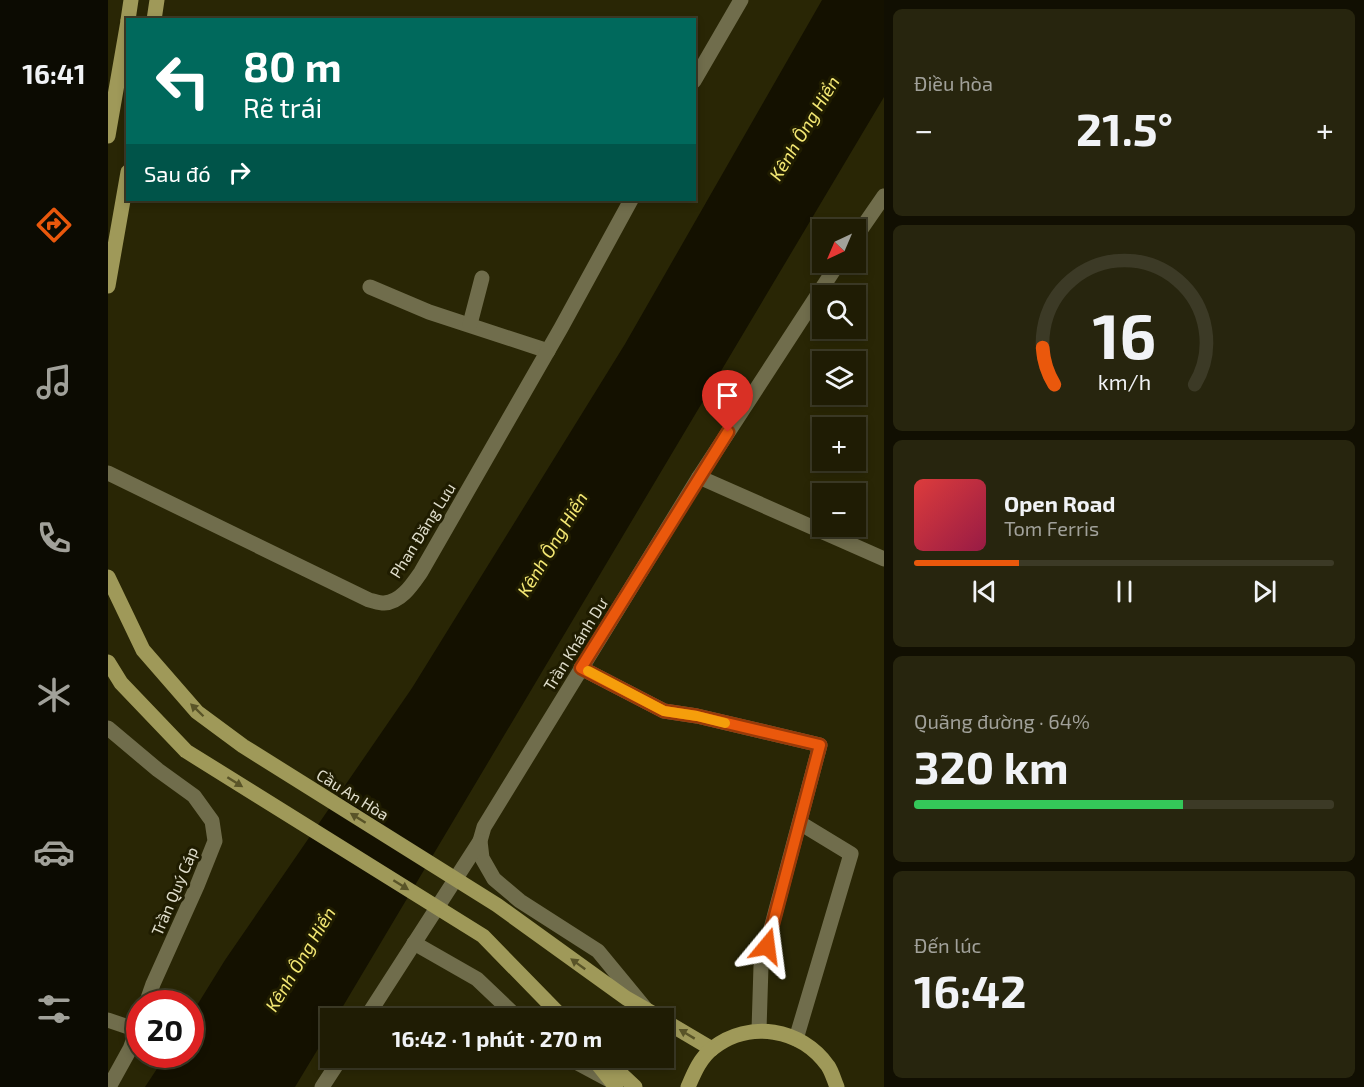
<!DOCTYPE html>
<html lang="vi">
<head>
<meta charset="utf-8">
<style>
  :root { --surface:#1f1c04; --page:#27250e; --text:#f1f3f6; --muted:#a1a19a; --line:#3c3a26; --accent:#ea580c }
  body { margin:0; font-family:"Exo 2",sans-serif; background:var(--page); color:var(--text); height:100vh; display:flex; flex-direction:column; font-size:22px; white-space:nowrap }
  * { box-sizing:border-box; margin:0 }
  p { font-size:20px; color:var(--muted) }
  .icon { flex:none; width:33px; height:33px; fill:none; stroke:currentColor; stroke-width:2; stroke-linecap:round; stroke-linejoin:round }
  .map { position:relative; flex:1; overflow:hidden }
  .details { display:flex; flex-direction:column; gap:9px; padding:9px; background:#110f02; width:480px }
  .details>* { flex:none }
  .hud { position:absolute; left:18px; top:18px; width:570px; height:183px; border-radius:0px; box-shadow:0 3px 9px #0003,0 0 0 2px var(--line); background:#00695c; color:#fff; overflow:hidden }
  .needle { width:39px; rotate:224deg }
  .fabs { position:absolute; left:704px; top:219px; display:grid; gap:12px }
  .fabs a { display:grid; place-items:center; width:54px; height:54px; border-radius:0px; background:var(--surface); box-shadow:0 3px 9px #0003,0 0 0 2px var(--line); font-size:30px }
  .speed { position:absolute; left:18px; top:990px; display:flex; gap:12px; font-size:30px; font-weight:700; text-align:center }
  .speed>* { display:grid; place-content:center; width:78px; height:78px; border-radius:50%; background:var(--surface); box-shadow:0 3px 9px #0003,0 0 0 2px var(--line); line-height:1 }
  .speed .limit { border:9px solid #d22; background:#fff; color:#111 }
  .pin { position:absolute; display:grid; place-items:center; width:51px; height:51px; color:#fff; margin:-62px -26px; border-radius:50% 50% 50% 0; rotate:-45deg; box-shadow:0 0 6px #0007 }
  .pin .icon { rotate:45deg }
  .me { position:absolute; width:66px; margin:-33px; rotate:16deg; stroke-linejoin:round; filter:drop-shadow(0 0 4px #0008) }
  .turn { display:flex; align-items:center; gap:21px; height:126px; padding:0 18px; font-size:27px }
  .turn .icon { width:78px; height:78px; stroke-width:2.5 }
  .turn b { display:block; font-size:42px; line-height:51px }
  .then { display:flex; align-items:center; height:57px; padding:0 18px; background:#0003; gap:12px; font-size:22px }
  .big { font-size:45px; font-weight:700; line-height:1.1 }
  .details .widget { flex:1; display:flex; flex-direction:column; justify-content:center; gap:9px; min-width:0; padding:0 21px; border-radius:9px; background:var(--page) }
  .details .dial { align-items:center; gap:0 }
  .dial svg { height:156px; overflow:visible; fill:none; stroke:var(--line); stroke-width:7; stroke-linecap:round; text-anchor:middle }
  .dial text { fill:var(--text); stroke:none }
  .song { display:flex; align-items:center; gap:18px }
  .cover { width:72px; height:72px; border-radius:9px; background:linear-gradient(135deg,hsl(0 70% 55%),hsl(340 70% 35%)) }
  .played { height:6px; border-radius:3px; background:linear-gradient(90deg,var(--accent) 25%,var(--line) 25%) }
  .keys { display:flex; justify-content:space-around; direction:ltr }
  .heat { display:flex; justify-content:space-between; align-items:center; font-size:33px; direction:ltr }
  .charge { height:9px; border-radius:4px; background:linear-gradient(90deg,#34c759 64%,var(--line) 0) }
  .trip { position:absolute; left:212px; top:1008px; width:354px; height:60px; border-radius:0px; background:var(--surface); box-shadow:0 3px 9px #0003,0 0 0 2px var(--line); font-weight:700; line-height:60px; text-align:center }
  main { display:flex; flex:1; min-height:0 }
  .menu { display:flex; flex-direction:column; width:108px; justify-content:space-around; align-items:center; background:#0c0b02; color:var(--muted) }
  .menu .icon { width:42px; height:42px }
  .menu .selected { color:var(--accent) }
  .menu b { font-size:27px; color:var(--text) }
  .map>svg:first-child { display:block }
</style>
</head>
<body>
<main>
<nav class="menu">
<b>16:41</b>
<svg class="icon selected" aria-label="directions" viewBox="0 0 24 24"><path d="M12 3l9 9-9 9-9-9zM9 14v-3h6M13 9l2 2-2 2"/></svg>
<svg class="icon" aria-label="music" viewBox="0 0 24 24"><path d="M9 18V5l10-2v13"/><circle cx="6" cy="18" r="3"/><circle cx="16" cy="16" r="3"/></svg>
<svg class="icon" aria-label="phone" viewBox="0 0 24 24"><path d="M5 4h4l2 5-3 2q2 4 5 5l2-3 5 2v4C11 20 4 13 5 4z"/></svg>
<svg class="icon" aria-label="climate" viewBox="0 0 24 24"><path d="M12 3v18M4 7l16 10M4 17L20 7"/></svg>
<svg class="icon" aria-label="car" viewBox="0 0 24 24"><path d="M5 17H2v-5l4-1 3-4h7l3 4 3 1v5h-3M9 17h6M6 11h13"/><circle cx="7" cy="17" r="2"/><circle cx="17" cy="17" r="2"/></svg>
<svg class="icon" aria-label="filters" viewBox="0 0 24 24"><path d="M4 7h16M4 17h16"/><circle cx="9" cy="7" r="2"/><circle cx="15" cy="17" r="2"/></svg>
</nav>
<div class="map">
<svg width="776" height="1087" viewBox="0 0 776 1087">
  <rect width="100%" height="100%" fill="#292605"/>
  <polygon fill="#141100" points="714,0 776,0 776,97 228,1018 222,1018 222,1029 187,1087 37,1087 58,1055 82,1054 83,1015 117,960 304,688 517,344"/>
  <g fill="none" stroke-linecap="round" stroke-linejoin="round">
    <g stroke="#706d4c" stroke-width="15">
      <polyline points="586,81 633,0"/>
      <polyline points="747,238 776,196"/>
      <polyline points="262,287 321,312 440,351"/>
      <polyline points="362,324 374,278"/>
      <path d="M0 473 261 600C266 601 271 603 276 603 293 602 304 585 313 572L453 328 523 200"/>
      <polyline points="591,477 776,559"/>
      <polyline points="473,668 556,711 589,716 712,745 653,966 651,1030"/>
      <polyline points="0,728 50,770 86,796 104,821 107,841 89,886 45,984 38,1004"/>
      <polyline points="306,943 369,979 410,1018"/>
      <polyline points="537,1008 490,951 412,901 386,879 374,858 372,841 376,827 591,477 731,262"/>
      <polyline points="258,1018 372,841"/>
      <polyline points="0,1020 29,1030"/>
      <polyline points="688,1039 743,854 692,823"/>
      <polyline points="460,1058 505,1082"/>
      <polyline points="1,1087 22,1049 32,1022"/>
      <polyline points="214,1087 233,1058"/>
    </g>
    <g stroke="#9f9959" stroke-width="15">
      <polyline points="20,20 23,0"/>
      <polyline points="46,20 49,0"/>
      <polyline points="0,136 20,21"/>
      <polyline points="0,286 20,172"/>
      <polyline points="0,577 35,650 89,712 135,746 389,905 518,998 553,1018"/>
      <polyline points="0,662 13,683 78,751 375,936 455,1018"/>
      <polyline points="555,1020 604,1049"/>
      <polyline points="485,1058 508,1087"/>
      <polyline points="496,1058 527,1087"/>
      <path d="M580 1087C586 1073 592 1058 605 1048 641 1020 693 1028 720 1066 724 1072 726 1080 729 1087"/>
    </g>
  </g>
  <defs><path id="oneway-solid" d="M-6-.8H1V-3.2L6.5 0L1 3.2V.8H-6Z" transform="scale(1.5)"/></defs>
  <g fill="#595428">
    <use href="#oneway-solid" transform="translate(89 710) rotate(-136)"/>
    <use href="#oneway-solid" transform="translate(127 782) rotate(32)"/>
    <use href="#oneway-solid" transform="translate(250 818) rotate(-148)"/>
    <use href="#oneway-solid" transform="translate(293 885) rotate(32)"/>
    <use href="#oneway-solid" transform="translate(470 964) rotate(-144)"/>
    <use href="#oneway-solid" transform="translate(579 1034) rotate(-149)"/>
  </g>
  <g fill="none" stroke-linecap="round" stroke-linejoin="round">
    <g stroke="#983908" stroke-width="15">
      <polyline id="route" points="620,432 473,668 556,711 589,716 712,745 659,946"/>
    </g>
    <use href="#route" stroke="#ea580c" stroke-width="10"/>
    <polyline stroke="#f59e0b" stroke-width="10" points="480,671 556,711 589,716 617,723"/>
  </g>
  <g text-anchor="middle" dominant-baseline="central" stroke-width="6" stroke-linejoin="round" paint-order="stroke">
    <g font-size="16" fill="#e0decc" stroke="#1f1c00">
      <text transform="translate(314 530) rotate(-58)">Phan Đăng Lưu</text>
      <text transform="translate(467 644) rotate(-58)">Trần Khánh Dư</text>
      <text transform="translate(245 794) rotate(32)">Cầu An Hòa</text>
      <text transform="translate(66 891) rotate(-67)">Trần Quý Cáp</text>
    </g>
    <g font-size="18" font-style="italic" fill="#f4e873" stroke="#1f1c00">
      <text transform="translate(696 128) rotate(-59)">Kênh Ông Hiển</text>
      <text transform="translate(444 544) rotate(-59)">Kênh Ông Hiển</text>
      <text transform="translate(192 959) rotate(-59)">Kênh Ông Hiển</text>
    </g>
  </g>
</svg>
<div class="fabs">
<a><svg class="needle" viewBox="-14 -14 28 28"><path d="M0-13l5 13h-10z" fill="#e53935"/><path d="M0 13l5-13h-10z" fill="#a1a19a"/></svg></a>
<a><svg class="icon" aria-label="search" viewBox="0 0 24 24"><circle cx="10" cy="10" r="6"/><path d="M15 15l6 6"/></svg></a>
<a><svg class="icon" aria-label="layers" viewBox="0 0 24 24"><path d="M12 4l9 5-9 5-9-5zM3 14l9 5 9-5"/></svg></a>
<a>+</a>
<a>−</a>
</div>
<div class="speed"><div class="limit">20</div></div>
<div class="pin" style="left:620px;top:432px;background:#d93025"><svg class="icon" aria-label="arrive" viewBox="0 0 24 24"><path d="M6 21V4h12l-3 4 3 4H6"/></svg></div>
<svg class="me" style="left:659px;top:946px" viewBox="-20 -20 40 40"><path d="M0-17L14 15 0 8-14 15z" fill="#ea580c" stroke="#fff" stroke-width="4"/></svg>
<div class="trip">16:42 · 1 phút · 270 m</div>
<div class="hud">
<div class="turn"><svg class="icon" aria-label="left" viewBox="0 0 24 24"><path d="M17 20v-9H6M10 6l-5 5 5 5"/></svg><div><b>80 m</b>Rẽ trái</div></div>
<div class="then">Sau đó<svg class="icon" aria-label="right" viewBox="0 0 24 24"><path d="M7 20v-9h11M14 6l5 5-5 5"/></svg></div>
</div>
</div>
<section class="details">
<div class="widget"><p>Điều hòa</p>
<div class="heat"><a>−</a><b class="big">21.5°</b><a>+</a></div>
</div>
<div class="widget dial"><svg viewBox="0 0 100 80">
<path d="M14 69A42 42 0 1 1 86 69"/>
<path d="M14 69A42 42 0 0 1 8 50" stroke="#ea580c"/>
<text x="50" y="56" font-size="32" font-weight="700">16</text>
<text x="50" y="72" font-size="11">km/h</text>
</svg></div>
<div class="widget">
<div class="song"><i class="cover"></i><div><b>Open Road</b><p>Tom Ferris</p></div></div>
<div class="played"></div>
<div class="keys"><svg class="icon" aria-label="previous" viewBox="0 0 24 24"><path d="M18 5L8 12l10 7zM5 5v14"/></svg><svg class="icon" aria-label="pause" viewBox="0 0 24 24"><path d="M8 5v14M16 5v14"/></svg><svg class="icon" aria-label="next" viewBox="0 0 24 24"><path d="M6 5l10 7-10 7zM19 5v14"/></svg></div>
</div>
<div class="widget"><p>Quãng đường · 64%</p><b class="big">320 km</b><div class="charge"></div></div>
<div class="widget"><p>Đến lúc</p><b class="big">16:42</b></div>
</section>
</main>
</body>
</html>
